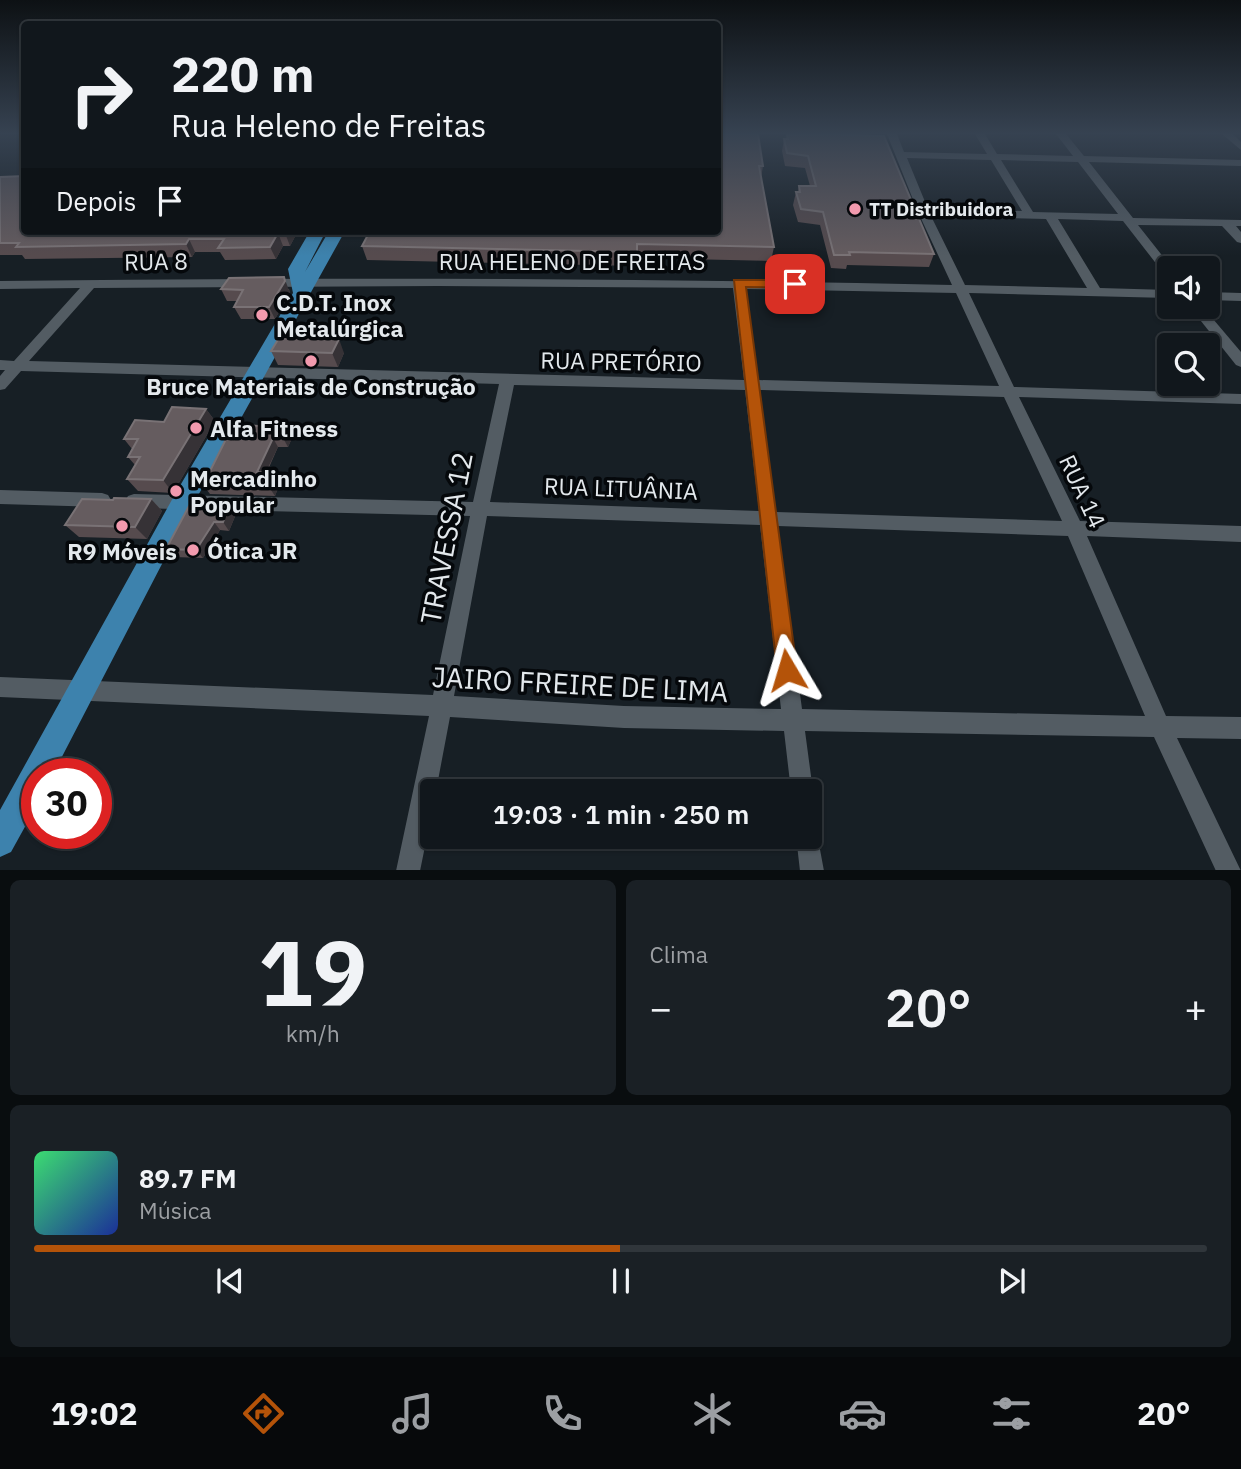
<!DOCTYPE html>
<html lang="pt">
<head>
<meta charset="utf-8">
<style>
  :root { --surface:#11171c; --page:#1a2025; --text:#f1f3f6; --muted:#9c9fa3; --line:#30363b; --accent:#b45309 }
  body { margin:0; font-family:"IBM Plex Sans",sans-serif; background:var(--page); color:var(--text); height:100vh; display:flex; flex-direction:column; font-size:26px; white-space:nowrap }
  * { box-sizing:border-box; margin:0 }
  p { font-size:23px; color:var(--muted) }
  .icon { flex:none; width:38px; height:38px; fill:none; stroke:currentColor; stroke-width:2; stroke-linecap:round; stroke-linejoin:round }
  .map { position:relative; height:870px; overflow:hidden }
  .side { display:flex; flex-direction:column; gap:10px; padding:10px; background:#090d0f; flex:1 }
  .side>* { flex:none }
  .top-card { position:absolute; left:21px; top:21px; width:700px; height:214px; border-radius:7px; box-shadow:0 2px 5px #0004,0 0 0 2px var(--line); background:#11171c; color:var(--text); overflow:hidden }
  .tools { position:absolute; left:1157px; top:256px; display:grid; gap:14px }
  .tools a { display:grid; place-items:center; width:63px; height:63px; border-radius:7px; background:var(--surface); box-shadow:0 2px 5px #0004,0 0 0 2px var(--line); font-size:35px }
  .speed { position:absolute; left:21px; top:758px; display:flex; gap:14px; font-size:35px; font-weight:700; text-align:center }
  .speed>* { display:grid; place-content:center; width:91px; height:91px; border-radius:50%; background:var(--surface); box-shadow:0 2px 5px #0004,0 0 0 2px var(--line); line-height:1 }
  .speed .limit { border:10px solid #d22; background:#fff; color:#111 }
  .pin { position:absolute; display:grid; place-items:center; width:60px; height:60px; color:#fff; margin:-30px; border-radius:14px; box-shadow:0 4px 10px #0006 }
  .me { position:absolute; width:77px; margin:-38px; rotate:353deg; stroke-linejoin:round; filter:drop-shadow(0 0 5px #0008) }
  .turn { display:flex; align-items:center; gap:24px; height:147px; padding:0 35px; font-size:32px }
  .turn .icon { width:91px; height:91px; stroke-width:2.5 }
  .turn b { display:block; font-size:49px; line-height:60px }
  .then { display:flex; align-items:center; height:66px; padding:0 35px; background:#0003; gap:14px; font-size:26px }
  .big { font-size:52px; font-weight:600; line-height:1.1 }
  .side .widget { flex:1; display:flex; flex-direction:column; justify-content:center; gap:10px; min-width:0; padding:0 24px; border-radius:10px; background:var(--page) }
  .side .dial { align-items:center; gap:0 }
  .dial b { font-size:91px; line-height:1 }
  .song { display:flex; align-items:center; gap:21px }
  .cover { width:84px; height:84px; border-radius:10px; background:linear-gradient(135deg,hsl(140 70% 55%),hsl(230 70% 35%)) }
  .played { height:7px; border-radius:4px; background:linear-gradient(90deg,var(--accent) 50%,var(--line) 50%) }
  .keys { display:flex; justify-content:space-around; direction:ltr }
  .heat { display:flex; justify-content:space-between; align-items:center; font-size:38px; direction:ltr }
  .side .tiles { flex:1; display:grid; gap:10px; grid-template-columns:1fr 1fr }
  .widget:last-child { grid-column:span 2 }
  .trip { position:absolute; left:420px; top:779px; width:402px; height:70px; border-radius:7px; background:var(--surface); box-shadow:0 2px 5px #0004,0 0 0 2px var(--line); font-weight:600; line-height:70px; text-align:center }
  .tabs { display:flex; height:112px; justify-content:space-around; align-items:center; background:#07090b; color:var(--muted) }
  .tabs .icon { width:49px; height:49px }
  .tabs .active { color:var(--accent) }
  .tabs b { font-size:32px; color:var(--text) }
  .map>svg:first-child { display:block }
</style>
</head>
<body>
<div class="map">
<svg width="1241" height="871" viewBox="0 0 1241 871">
  <rect width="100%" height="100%" fill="#171f25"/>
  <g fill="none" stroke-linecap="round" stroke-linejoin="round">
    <g fill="#535c63" fill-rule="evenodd">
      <path d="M887 134H897L904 152 987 154 975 134H985L997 154 1073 156 1056 134H1066L1084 156 1241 160V166L1089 162 1133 218 1241 220V226H1236L1241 232V243L1237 242 1222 226 1138 225 1172 268H1169V276L1165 275 1123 221 1058 219 1100 288 1169 290V298L969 293 1014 387 1241 394V404L1019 397 1080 521 1241 526V542L1087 536 1166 716 1241 717V739L1177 738 1241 871H1216L1154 737 805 731 813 791 810 799V791H791L784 731 624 728 450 717 436 791H432V812L420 871H396L429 716 0 697V677L433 695 470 516 134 508 128 506 125 501 128 496 134 494 473 502 499 384 21 371 5 389 0 390V376L5 370H0V360L14 361 80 288 0 289V281C318 277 635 278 952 285L918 212ZM907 158 991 160 1022 211 928 209ZM1001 160 1078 162 1118 214 1033 212ZM931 216 1046 219 1087 288 965 285ZM438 286 733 288 744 380 29 361 94 288ZM746 289 956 293 999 386 758 380ZM514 385 745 390 759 511 490 502ZM760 390 1004 397 1062 521 776 512ZM487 516 760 525 781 709 624 706 454 696ZM778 526 1068 536 1145 716 802 709Z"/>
      <polygon points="1222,134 1233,134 1241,142 1241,150"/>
      <polygon points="1208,292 1241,293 1241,301 1208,300"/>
      <polygon points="1189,306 1202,306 1241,352 1241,367 1236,365"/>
      <polygon points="0,490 102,493 108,495 111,500 108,505 102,507 0,504"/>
      <polygon points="810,825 816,828 824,871 800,871 796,836 810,836"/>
    </g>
    <polygon fill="#3d82ad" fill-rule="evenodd" points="310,231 326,231 305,272 329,231 345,231 190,510 53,774 37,774 37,805 11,852 0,857 0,810 174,496 293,293 288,269"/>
  </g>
  <g fill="#564b4e">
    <polygon points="718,134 763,166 761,178 774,247 771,261 637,258 636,266 367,260 362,246 718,231"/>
    <polygon points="787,135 934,254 929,267 847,265 846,269 831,268 820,225 798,222 793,205 796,192 798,192 799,186 810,186 805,168 785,166 782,151 784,139 786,139"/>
    <polygon points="0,177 298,231 290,246 283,246 276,259 225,260 220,252 195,252 192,257 25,259 22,255 0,255"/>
    <polygon points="221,289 289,289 290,293 275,319 241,319 234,307 237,301 227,301"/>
    <polygon points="271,351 344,353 338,367 278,365"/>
    <polygon points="206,409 215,421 173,493 138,491 127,479 135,465 128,457 132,449 124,439 164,422"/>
    <polygon points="289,427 293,436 288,447 278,447 267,472 276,472 281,480 275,496 210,494 203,485"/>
    <polygon points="151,499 162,511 147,539 79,537 65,525 113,500"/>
    <polygon points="189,506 236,514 229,531 220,530 203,558 174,557 166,549"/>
  </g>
  <g fill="#363236">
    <polygon points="286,231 298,231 290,246 285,233"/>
    <polygon points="278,233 283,246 276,259 270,247"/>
    <polygon points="189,239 195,252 192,257 186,244"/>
    <polygon points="284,277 290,293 275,319 269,307"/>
    <polygon points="339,339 344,353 338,367 332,353"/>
    <polygon points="206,409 215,421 173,493 163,480"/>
    <polygon points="289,427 293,436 288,447 283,438"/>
    <polygon points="273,438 278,447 262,480 257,472"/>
    <polygon points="276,472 281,480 275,496 269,487"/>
    <polygon points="151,499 162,511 147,539 135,527"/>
    <polygon points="230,505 236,514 229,531 223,522"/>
    <polygon points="214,522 220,530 203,558 196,550"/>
  </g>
  <g fill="#655c5f" stroke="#797275" stroke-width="2">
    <polygon points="718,134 758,134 763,166 759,166 774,247 637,244 637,252 362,246 370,231 718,231"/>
    <polygon points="842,134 842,135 884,136 934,254 849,252 850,255 834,255 823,212 801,209 796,192 800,192 799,186 816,186 808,156 787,153 784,139 788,139 787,135"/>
    <polygon points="24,176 24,231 286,231 285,233 278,233 270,247 218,248 224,239 189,239 186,244 16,247 19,243 0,243 0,177"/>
    <polygon points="284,277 285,281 269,307 234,307 243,290 221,289 229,278"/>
    <polygon points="279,338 339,339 332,353 271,351"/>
    <polygon points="172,407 206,409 163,480 127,479 140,457 128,457 138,439 124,439 135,420 164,422"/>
    <polygon points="233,425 289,427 283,438 273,438 257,472 276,472 269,487 203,485"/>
    <polygon points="114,498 151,499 135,527 65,525 82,499 113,500"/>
    <polygon points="230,505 223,522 214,522 196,550 166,549 189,506"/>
  </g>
  <linearGradient id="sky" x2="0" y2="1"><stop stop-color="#0d1114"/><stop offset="0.52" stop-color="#364251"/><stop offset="1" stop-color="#364251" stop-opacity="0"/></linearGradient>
  <rect width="1241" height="256" fill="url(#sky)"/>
  <polygon fill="#b45309" stroke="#753606" stroke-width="2" points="734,280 795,280 801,284 795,288 746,287 797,670 794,677 787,680 780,677 777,670"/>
  <g fill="#f29aae" stroke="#05080b" stroke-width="2.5">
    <circle cx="855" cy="209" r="7"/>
    <circle cx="262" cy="315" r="7"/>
    <circle cx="311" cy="361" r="7"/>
    <circle cx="196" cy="428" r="7"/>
    <circle cx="176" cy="491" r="7"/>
    <circle cx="122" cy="526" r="7"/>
    <circle cx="193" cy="550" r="7"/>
  </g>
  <g text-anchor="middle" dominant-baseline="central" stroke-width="7" stroke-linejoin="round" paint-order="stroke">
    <g font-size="19" font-weight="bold" fill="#e3e8ec" stroke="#05080b" text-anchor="start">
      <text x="869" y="209">TT Distribuidora</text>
    </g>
    <g font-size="23" fill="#e3e8ec" stroke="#05080b">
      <text transform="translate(156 261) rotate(-1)">RUA 8</text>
      <text x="572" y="261">RUA HELENO DE FREITAS</text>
      <text transform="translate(621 361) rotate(1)">RUA PRETÓRIO</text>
      <text transform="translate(621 488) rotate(2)">RUA LITUÂNIA</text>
      <text transform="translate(1083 491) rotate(65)">RUA 14</text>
    </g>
    <g font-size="23" font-weight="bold" fill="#e3e8ec" stroke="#05080b" text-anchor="start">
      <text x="276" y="302">C.D.T. Inox<tspan x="276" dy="26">Metalúrgica</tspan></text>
      <text x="311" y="386" text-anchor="middle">Bruce Materiais de Construção</text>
      <text x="210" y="428">Alfa Fitness</text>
      <text x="190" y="478">Mercadinho<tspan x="190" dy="26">Popular</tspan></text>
      <text x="207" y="550">Ótica JR</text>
      <text x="122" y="551" text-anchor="middle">R9 Móveis</text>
    </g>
    <g font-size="28" fill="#e3e8ec" stroke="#05080b">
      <text transform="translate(446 538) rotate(-79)">TRAVESSA 12</text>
      <text transform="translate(580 684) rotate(3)">JAIRO FREIRE DE LIMA</text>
    </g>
  </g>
</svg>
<div class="tools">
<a><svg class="icon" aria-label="sound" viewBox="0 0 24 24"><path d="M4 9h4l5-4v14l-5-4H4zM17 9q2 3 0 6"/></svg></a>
<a><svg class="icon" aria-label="search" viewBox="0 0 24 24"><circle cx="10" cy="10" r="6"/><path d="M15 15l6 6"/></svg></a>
</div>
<div class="speed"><div class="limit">30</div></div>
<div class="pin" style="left:795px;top:284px;background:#d93025"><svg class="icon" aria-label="arrive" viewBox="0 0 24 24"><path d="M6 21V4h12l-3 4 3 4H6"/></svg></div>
<svg class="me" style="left:787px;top:670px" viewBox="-20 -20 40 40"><path d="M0-17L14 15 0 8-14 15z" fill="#b45309" stroke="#fff" stroke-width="4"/></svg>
<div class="trip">19:03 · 1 min · 250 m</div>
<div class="top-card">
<div class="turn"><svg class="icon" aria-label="right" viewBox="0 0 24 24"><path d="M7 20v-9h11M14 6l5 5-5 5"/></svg><div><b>220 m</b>Rua Heleno de Freitas</div></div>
<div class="then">Depois<svg class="icon" aria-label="arrive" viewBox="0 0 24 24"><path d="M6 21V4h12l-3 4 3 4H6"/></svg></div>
</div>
</div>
<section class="side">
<div class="tiles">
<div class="widget dial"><b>19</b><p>km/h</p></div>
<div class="widget"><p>Clima</p>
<div class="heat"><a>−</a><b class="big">20°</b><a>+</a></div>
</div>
<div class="widget">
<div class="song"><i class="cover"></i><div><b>89.7 FM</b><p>Música</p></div></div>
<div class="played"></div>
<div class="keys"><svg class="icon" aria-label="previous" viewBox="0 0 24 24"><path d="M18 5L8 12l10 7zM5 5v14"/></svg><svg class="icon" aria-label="pause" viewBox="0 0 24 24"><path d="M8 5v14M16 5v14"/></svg><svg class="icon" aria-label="next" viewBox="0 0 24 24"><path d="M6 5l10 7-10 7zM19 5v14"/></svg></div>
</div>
</div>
</section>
<nav class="tabs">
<b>19:02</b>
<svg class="icon active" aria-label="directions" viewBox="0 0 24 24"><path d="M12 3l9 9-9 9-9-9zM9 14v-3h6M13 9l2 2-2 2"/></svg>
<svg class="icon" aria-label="music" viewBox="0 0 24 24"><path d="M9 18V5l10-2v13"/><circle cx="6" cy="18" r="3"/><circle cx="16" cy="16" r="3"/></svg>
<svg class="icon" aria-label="phone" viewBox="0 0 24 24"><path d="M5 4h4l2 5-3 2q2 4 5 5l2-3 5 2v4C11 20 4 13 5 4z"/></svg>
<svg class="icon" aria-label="climate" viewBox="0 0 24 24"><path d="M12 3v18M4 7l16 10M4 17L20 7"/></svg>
<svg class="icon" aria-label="car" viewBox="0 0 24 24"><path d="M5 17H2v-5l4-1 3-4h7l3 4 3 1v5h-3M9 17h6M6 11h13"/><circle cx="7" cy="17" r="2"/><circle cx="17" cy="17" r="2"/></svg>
<svg class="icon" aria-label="filters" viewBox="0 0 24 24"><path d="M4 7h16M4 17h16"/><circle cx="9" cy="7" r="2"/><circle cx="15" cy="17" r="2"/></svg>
<b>20°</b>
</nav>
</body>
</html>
